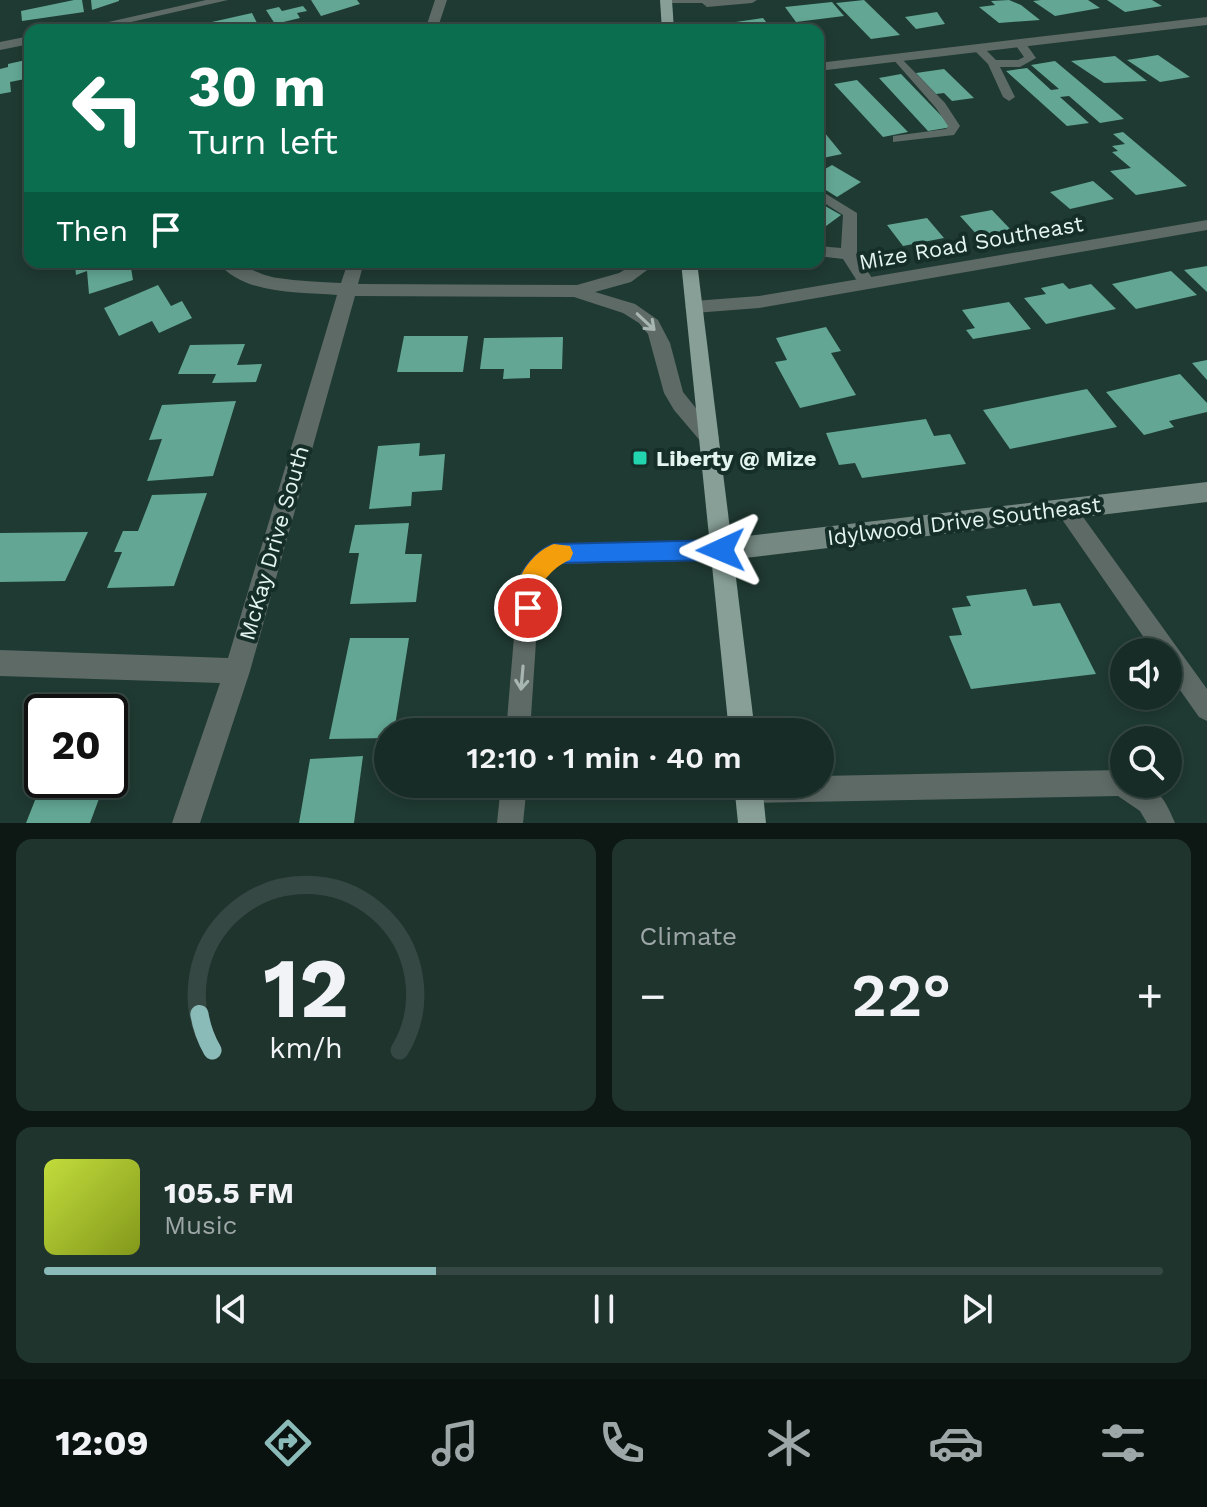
<!DOCTYPE html>
<html lang="en">
<head>
<meta charset="utf-8">
<style>
  :root { --surface:#172c26; --page:#20342e; --text:#f1f3f6; --muted:#9ea7a7; --line:#364843; --accent:#8bbbb9 }
  body { margin:0; font-family:"Work Sans",sans-serif; background:var(--page); color:var(--text); height:100vh; display:flex; flex-direction:column; font-size:30px; white-space:nowrap }
  * { box-sizing:border-box; margin:0 }
  p { font-size:26px; color:var(--muted) }
  .icon { flex:none; width:44px; height:44px; fill:none; stroke:currentColor; stroke-width:2; stroke-linecap:round; stroke-linejoin:round }
  .map { position:relative; height:823px; overflow:hidden }
  .sheet { display:flex; flex-direction:column; gap:16px; padding:16px; background:#0d1815; flex:1 }
  .sheet>* { flex:none }
  .banner { position:absolute; left:24px; top:24px; width:800px; height:244px; border-radius:16px; box-shadow:0 4px 12px #0003,0 0 0 2px var(--line); background:#0b6e4f; color:#fff; overflow:hidden }
  .fabs { position:absolute; left:1110px; top:638px; display:grid; gap:16px }
  .fabs a { display:grid; place-items:center; width:72px; height:72px; border-radius:50%; background:var(--surface); box-shadow:0 4px 12px #0003,0 0 0 2px var(--line); font-size:40px }
  .speed { position:absolute; left:24px; top:694px; display:flex; gap:16px; font-size:40px; font-weight:700; text-align:center }
  .speed>* { display:grid; place-content:center; width:104px; height:104px; border-radius:50%; background:var(--surface); box-shadow:0 4px 12px #0003,0 0 0 2px var(--line); line-height:1 }
  .speed .limit { border:4px solid #111; border-radius:12px; background:#fff; color:#111 }
  .pin { position:absolute; display:grid; place-items:center; width:68px; height:68px; color:#fff; margin:-34px; border:4px solid #fff; border-radius:50%; box-shadow:0 2px 8px #0007 }
  .me { position:absolute; width:88px; margin:-44px; rotate:269deg; stroke-linejoin:round; filter:drop-shadow(0 0 6px #0008) }
  .turn { display:flex; align-items:center; gap:28px; height:168px; padding:0 32px; font-size:36px }
  .turn .icon { width:104px; height:104px; stroke-width:2.5 }
  .turn b { display:block; font-size:56px; line-height:68px }
  .then { display:flex; align-items:center; height:76px; padding:0 32px; background:#0003; gap:16px; font-size:30px }
  .big { font-size:60px; font-weight:600; line-height:1.1 }
  .sheet .card { flex:1; display:flex; flex-direction:column; justify-content:center; gap:12px; min-width:0; padding:0 28px; border-radius:16px; background:var(--page) }
  .sheet .dial { align-items:center; gap:0 }
  .dial svg { height:208px; overflow:visible; fill:none; stroke:var(--line); stroke-width:7; stroke-linecap:round; text-anchor:middle }
  .dial text { fill:var(--text); stroke:none }
  .song { display:flex; align-items:center; gap:24px }
  .cover { width:96px; height:96px; border-radius:12px; background:linear-gradient(135deg,hsl(70 70% 55%),hsl(70 70% 35%)) }
  .played { height:8px; border-radius:4px; background:linear-gradient(90deg,var(--accent) 35%,var(--line) 35%) }
  .keys { display:flex; justify-content:space-around; direction:ltr }
  .heat { display:flex; justify-content:space-between; align-items:center; font-size:44px; direction:ltr }
  .sheet .tiles { flex:1; display:grid; gap:16px; grid-template-columns:1fr 1fr }
  .card:last-child { grid-column:span 2 }
  .trip { position:absolute; left:374px; top:718px; width:460px; height:80px; border-radius:40px; background:var(--surface); box-shadow:0 4px 12px #0003,0 0 0 2px var(--line); font-weight:600; line-height:80px; text-align:center }
  .tabs { display:flex; height:128px; justify-content:space-around; align-items:center; background:#09120f; color:var(--muted) }
  .tabs .icon { width:56px; height:56px }
  .tabs .selected { color:var(--accent) }
  .tabs b { font-size:36px; color:var(--text) }
  .map>svg:first-child { display:block }
</style>
</head>
<body>
<div class="map">
<svg width="1207" height="823" viewBox="0 0 1207 823">
  <rect width="100%" height="100%" fill="#1f3a32"/>
  <g fill="#62a693">
    <polygon points="74,0 82,0 84,12 22,21 21,11"/>
    <polygon points="91,0 119,0 119,1 92,10"/>
    <polygon points="311,0 357,0 360,4 321,16"/>
    <polygon points="864,0 900,35 871,39 836,3"/>
    <polygon points="1009,0 1021,5 1040,20 999,23 979,7 995,5 991,1"/>
    <polygon points="1041,0 1088,0 1100,8 1055,16 1033,1"/>
    <polygon points="1107,0 1152,0 1162,6 1125,12"/>
    <polygon points="832,2 844,16 796,22 785,7"/>
    <polygon points="303,6 307,11 297,13 300,18 275,24 266,10 279,7 282,11"/>
    <polygon points="937,12 945,24 916,29 905,17"/>
    <polygon points="252,13 258,25 235,30 196,30 194,26"/>
    <polygon points="763,18 770,27 779,26 782,30 742,30 736,22"/>
    <polygon points="367,23 394,23 392,30 365,30"/>
    <polygon points="480,25 508,25 507,30 479,30"/>
    <polygon points="1158,55 1190,77 1160,82 1127,60"/>
    <polygon points="1115,56 1147,81 1104,83 1071,61"/>
    <polygon points="30,59 30,78 10,82 11,92 0,94 0,69 8,67 8,64"/>
    <polygon points="1055,61 1124,119 1100,123 1069,96 1060,97 1089,123 1067,126 1006,71 1027,68 1051,90 1059,89 1031,65"/>
    <polygon points="944,69 974,98 952,101 944,93 936,94 916,73"/>
    <polygon points="901,74 952,127 928,131 879,78"/>
    <polygon points="857,80 908,132 883,137 834,84"/>
    <polygon points="818,127 820,127 842,154 818,159"/>
    <polygon points="1123,132 1187,186 1136,195 1110,171 1131,168 1112,152 1118,151 1112,146 1125,144 1113,134"/>
    <polygon points="832,165 861,182 837,197 818,185 818,173"/>
    <polygon points="1093,181 1114,199 1070,209 1050,192"/>
    <polygon points="818,202 841,215 818,232"/>
    <polygon points="992,210 1012,231 978,236 960,216"/>
    <polygon points="927,218 944,238 903,246 887,225"/>
    <polygon points="86,262 130,262 133,280 89,294 87,271 76,275 75,265"/>
    <polygon points="1207,266 1207,292 1184,270"/>
    <polygon points="1171,271 1197,295 1136,309 1112,284"/>
    <polygon points="1063,283 1069,289 1091,284 1116,309 1046,324 1024,298 1046,294 1041,288"/>
    <polygon points="158,285 171,306 182,301 192,318 159,333 152,321 119,336 104,308"/>
    <polygon points="1009,302 1031,329 973,339 966,330 975,328 962,310"/>
    <polygon points="826,327 841,351 831,353 856,395 800,408 775,362 787,360 776,338"/>
    <polygon points="404,336 468,336 463,372 397,372"/>
    <polygon points="563,337 562,369 530,369 530,378 503,379 504,369 480,369 484,338"/>
    <polygon points="245,344 237,365 262,364 256,382 212,383 216,374 178,374 190,345"/>
    <polygon points="1207,360 1207,380 1192,363"/>
    <polygon points="1180,374 1207,403 1207,412 1169,421 1174,427 1144,435 1106,392"/>
    <polygon points="1087,389 1117,427 1010,449 983,410"/>
    <polygon points="236,401 213,476 147,481 162,439 149,440 162,405"/>
    <polygon points="926,419 934,436 950,434 966,464 862,478 855,463 839,465 826,433"/>
    <polygon points="420,443 419,456 445,454 442,490 412,492 411,506 369,509 378,446"/>
    <polygon points="207,493 174,586 107,588 122,552 114,552 123,531 138,531 152,495"/>
    <polygon points="409,523 405,554 422,554 416,602 350,604 359,553 349,553 355,525"/>
    <polygon points="88,532 65,581 0,582 0,533"/>
    <polygon points="1026,589 1033,606 1060,603 1096,674 971,689 949,636 962,635 952,608 971,606 966,596"/>
    <polygon points="350,638 409,638 394,732 388,732 388,738 329,739"/>
    <polygon points="363,756 354,823 299,823 310,759"/>
    <polygon points="43,780 106,780 90,823 26,823"/>
  </g>
  <g fill="none" stroke-linecap="round" stroke-linejoin="round">
    <g fill="#5e6a66" fill-rule="evenodd">
      <polygon points="661,0 757,0 752,3 707,7 702,3 666,3"/>
      <polygon points="1020,40 1024,41 1036,58 1020,67 1000,67 1015,97 1009,101 1003,97 988,64 972,48 982,46 996,60 1018,60 1024,57 1014,43"/>
      <polygon points="898,55 945,103 960,126 954,135 893,142 893,136 946,129 948,126 936,108 892,58"/>
      <polygon points="818,189 857,213 857,254 875,283 873,287 861,287 843,259 818,256 818,246 841,248 843,215 818,199"/>
      <polygon points="1066,500 1073,503 1207,689 1207,721 1199,717 1168,673 1168,652 1154,652 1059,515 1056,509 1059,503"/>
      <path d="M721 540 728 543 731 550 728 557 721 560 559 564 540 581 530 732H506L519 577C525 564 541 549 554 544Z"/>
      <path d="M1122 770 1124 784C1156 784 1163 794 1175 823H1147L1140 811 1118 796 748 803 739 799 735 790 738 784H820V776Z"/>
      <polygon points="501,784 527,784 523,823 497,823"/>
    </g>
    <g fill="#5e6a66" fill-rule="evenodd">
      <polygon points="206,0 228,0 96,30 73,30"/>
      <polygon points="435,0 447,0 437,30 425,30"/>
      <polygon points="1207,17 1207,25 818,71 818,63"/>
      <polygon points="30,36 30,44 0,50 0,42"/>
      <polygon points="1207,220 1207,230 759,308 694,313 685,307 694,301 759,296"/>
      <path d="M218 262C245 262 253 274 278 278 298 281 320 282 341 283L348 262H364L358 284 577 285 619 273 638 262H658L631 282 595 292 635 304 658 320 670 343 683 392 719 437 716 443 709 446 702 443 674 410 664 393 648 334 639 323 623 313 574 297 355 296 250 671 200 823H172L220 683 0 676V650L228 658 337 295C301 292 242 295 218 262Z"/>
    </g>
    <polygon fill="#758882" fill-rule="evenodd" points="1207,482 1207,502 721,561 713,558 710,550 713,542 721,539"/>
    <g fill="#879f97" fill-rule="evenodd">
      <polygon points="660,0 672,0 674,30 662,30"/>
      <polygon points="681,262 697,262 755,732 729,732"/>
      <polygon points="734,784 762,784 766,823 738,823"/>
    </g>
  </g>
  <defs><path id="oneway-shaft" d="M-6 0H5M1.5-3L5.5 0L1.5 3" fill="none" stroke-width="1.6" stroke-linecap="round" stroke-linejoin="round" transform="scale(2)"/></defs>
  <g stroke="#a8b6b1">
    <use href="#oneway-shaft" transform="translate(646 322) rotate(43)"/>
    <use href="#oneway-shaft" transform="translate(522 678) rotate(95)"/>
  </g>
  <path fill="#1a73e8" stroke="#114b97" stroke-width="2" d="M721 540 729 543 732 550 729 557 721 560 558 563 541 582 535 616 528 619 520 616C508 589 527 554 554 544Z"/>
  <path fill="#f59e0b" d="M554 544 570 546 573 553 570 560C549 568 544 586 530 592L522 589 519 582C523 566 539 549 554 544Z"/>
  <rect fill="#22d5af" stroke="#152f28" stroke-width="3" x="632" y="450" width="16" height="16" rx="4"/>
  <g text-anchor="middle" dominant-baseline="central" stroke-width="8" stroke-linejoin="round" paint-order="stroke">
    <g font-size="22" fill="#e4f4ee" stroke="#152f28">
      <text transform="translate(971 243) rotate(-10)">Mize Road Southeast</text>
      <text transform="translate(964 521) rotate(-7)">Idylwood Drive Southeast</text>
      <text transform="translate(274 543) rotate(-74)">McKay Drive South</text>
    </g>
    <g font-size="22" font-weight="bold" fill="#e4f4ee" stroke="#152f28" text-anchor="start">
      <text x="656" y="458">Liberty @ Mize</text>
    </g>
  </g>
</svg>
<div class="fabs">
<a><svg class="icon" aria-label="sound" viewBox="0 0 24 24"><path d="M4 9h4l5-4v14l-5-4H4zM17 9q2 3 0 6"/></svg></a>
<a><svg class="icon" aria-label="search" viewBox="0 0 24 24"><circle cx="10" cy="10" r="6"/><path d="M15 15l6 6"/></svg></a>
</div>
<div class="speed"><div class="limit">20</div></div>
<div class="pin" style="left:528px;top:608px;background:#d93025"><svg class="icon" aria-label="arrive" viewBox="0 0 24 24"><path d="M6 21V4h12l-3 4 3 4H6"/></svg></div>
<svg class="me" style="left:721px;top:550px" viewBox="-20 -20 40 40"><path d="M0-17L14 15 0 8-14 15z" fill="#1a73e8" stroke="#fff" stroke-width="4"/></svg>
<div class="trip">12:10 · 1 min · 40 m</div>
<div class="banner">
<div class="turn"><svg class="icon" aria-label="left" viewBox="0 0 24 24"><path d="M17 20v-9H6M10 6l-5 5 5 5"/></svg><div><b>30 m</b>Turn left</div></div>
<div class="then">Then<svg class="icon" aria-label="arrive" viewBox="0 0 24 24"><path d="M6 21V4h12l-3 4 3 4H6"/></svg></div>
</div>
</div>
<section class="sheet">
<div class="tiles">
<div class="card dial"><svg viewBox="0 0 100 80">
<path d="M14 69A42 42 0 1 1 86 69"/>
<path d="M14 69A42 42 0 0 1 9 55" stroke="#8bbbb9"/>
<text x="50" y="56" font-size="32" font-weight="700">12</text>
<text x="50" y="72" font-size="11">km/h</text>
</svg></div>
<div class="card"><p>Climate</p>
<div class="heat"><a>−</a><b class="big">22°</b><a>+</a></div>
</div>
<div class="card">
<div class="song"><i class="cover"></i><div><b>105.5 FM</b><p>Music</p></div></div>
<div class="played"></div>
<div class="keys"><svg class="icon" aria-label="previous" viewBox="0 0 24 24"><path d="M18 5L8 12l10 7zM5 5v14"/></svg><svg class="icon" aria-label="pause" viewBox="0 0 24 24"><path d="M8 5v14M16 5v14"/></svg><svg class="icon" aria-label="next" viewBox="0 0 24 24"><path d="M6 5l10 7-10 7zM19 5v14"/></svg></div>
</div>
</div>
</section>
<nav class="tabs">
<b>12:09</b>
<svg class="icon selected" aria-label="directions" viewBox="0 0 24 24"><path d="M12 3l9 9-9 9-9-9zM9 14v-3h6M13 9l2 2-2 2"/></svg>
<svg class="icon" aria-label="music" viewBox="0 0 24 24"><path d="M9 18V5l10-2v13"/><circle cx="6" cy="18" r="3"/><circle cx="16" cy="16" r="3"/></svg>
<svg class="icon" aria-label="phone" viewBox="0 0 24 24"><path d="M5 4h4l2 5-3 2q2 4 5 5l2-3 5 2v4C11 20 4 13 5 4z"/></svg>
<svg class="icon" aria-label="climate" viewBox="0 0 24 24"><path d="M12 3v18M4 7l16 10M4 17L20 7"/></svg>
<svg class="icon" aria-label="car" viewBox="0 0 24 24"><path d="M5 17H2v-5l4-1 3-4h7l3 4 3 1v5h-3M9 17h6M6 11h13"/><circle cx="7" cy="17" r="2"/><circle cx="17" cy="17" r="2"/></svg>
<svg class="icon" aria-label="filters" viewBox="0 0 24 24"><path d="M4 7h16M4 17h16"/><circle cx="9" cy="7" r="2"/><circle cx="15" cy="17" r="2"/></svg>
</nav>
</body>
</html>
